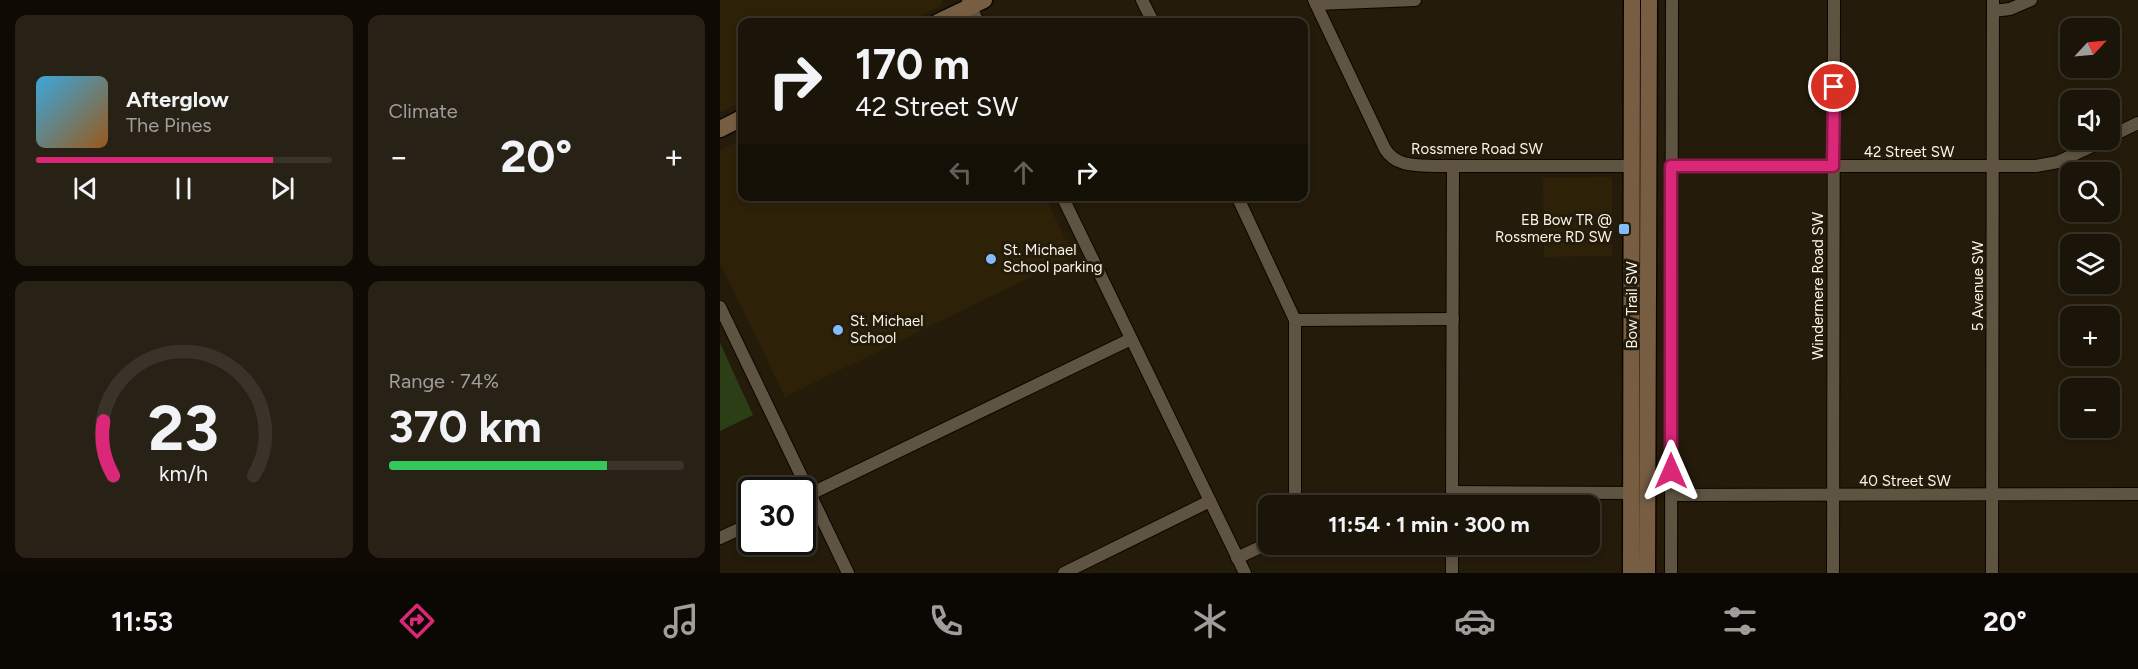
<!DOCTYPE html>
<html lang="en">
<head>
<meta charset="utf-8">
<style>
  :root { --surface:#1b1408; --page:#282116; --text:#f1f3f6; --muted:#a09e9c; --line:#393329; --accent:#db2777 }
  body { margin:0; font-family:Figtree,sans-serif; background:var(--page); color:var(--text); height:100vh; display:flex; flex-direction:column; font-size:22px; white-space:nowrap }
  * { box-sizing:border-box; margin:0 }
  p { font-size:20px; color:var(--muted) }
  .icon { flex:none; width:33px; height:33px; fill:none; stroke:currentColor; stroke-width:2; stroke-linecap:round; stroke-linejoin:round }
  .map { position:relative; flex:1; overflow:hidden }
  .sheet { display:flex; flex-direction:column; gap:15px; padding:15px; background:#0f0b04; width:720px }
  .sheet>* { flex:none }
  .hud { position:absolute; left:18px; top:18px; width:570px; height:183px; border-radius:12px; box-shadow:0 3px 9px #0003,0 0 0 2px var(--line); background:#1b1408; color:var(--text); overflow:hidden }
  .needle { width:39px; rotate:64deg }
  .controls { position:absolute; left:1340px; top:18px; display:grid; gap:12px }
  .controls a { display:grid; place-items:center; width:60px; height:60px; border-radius:12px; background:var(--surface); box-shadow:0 3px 9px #0003,0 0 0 2px var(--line); font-size:30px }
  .speed { position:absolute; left:18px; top:477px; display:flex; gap:12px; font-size:30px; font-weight:700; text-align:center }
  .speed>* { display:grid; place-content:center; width:78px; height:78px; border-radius:50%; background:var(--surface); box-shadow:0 3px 9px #0003,0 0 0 2px var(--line); line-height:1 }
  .speed .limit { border:3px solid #111; border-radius:9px; background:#fff; color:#111 }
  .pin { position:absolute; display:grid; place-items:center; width:51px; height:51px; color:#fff; margin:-26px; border:3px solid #fff; border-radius:50%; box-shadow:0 2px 6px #0007 }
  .me { position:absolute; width:66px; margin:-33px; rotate:0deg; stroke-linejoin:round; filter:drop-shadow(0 0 4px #0008) }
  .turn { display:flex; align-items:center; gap:21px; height:126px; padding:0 18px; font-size:27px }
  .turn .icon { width:78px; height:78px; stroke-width:2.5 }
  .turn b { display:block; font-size:42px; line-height:51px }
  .lanes { display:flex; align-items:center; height:57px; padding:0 18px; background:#0003; justify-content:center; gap:30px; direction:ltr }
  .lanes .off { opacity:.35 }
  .big { font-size:45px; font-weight:700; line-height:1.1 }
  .sheet .widget { flex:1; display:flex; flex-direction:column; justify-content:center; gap:9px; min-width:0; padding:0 21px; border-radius:12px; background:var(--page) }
  .sheet .dial { align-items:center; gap:0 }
  .dial svg { height:156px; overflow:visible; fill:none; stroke:var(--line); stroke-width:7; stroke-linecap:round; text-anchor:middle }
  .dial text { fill:var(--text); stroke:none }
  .song { display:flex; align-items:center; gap:18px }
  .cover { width:72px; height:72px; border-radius:9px; background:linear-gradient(135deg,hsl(200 70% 55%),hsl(30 70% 35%)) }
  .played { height:6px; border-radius:3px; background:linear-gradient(90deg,var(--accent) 80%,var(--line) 80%) }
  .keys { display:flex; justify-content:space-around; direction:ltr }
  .heat { display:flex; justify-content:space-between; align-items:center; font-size:33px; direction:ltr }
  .charge { height:9px; border-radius:4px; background:linear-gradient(90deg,#34c759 74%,var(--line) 0) }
  .sheet .tiles { flex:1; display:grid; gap:15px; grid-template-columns:repeat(2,1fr) }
  .trip { position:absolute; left:538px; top:495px; width:342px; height:60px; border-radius:12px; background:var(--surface); box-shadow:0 3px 9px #0003,0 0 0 2px var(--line); font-weight:700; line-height:60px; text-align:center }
  .tab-bar { display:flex; height:96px; justify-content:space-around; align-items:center; background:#0b0803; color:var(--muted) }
  .tab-bar .icon { width:42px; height:42px }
  .tab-bar .active { color:var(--accent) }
  .tab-bar b { font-size:27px; color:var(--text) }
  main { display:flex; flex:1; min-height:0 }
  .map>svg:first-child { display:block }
</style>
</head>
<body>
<main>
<section class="sheet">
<div class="tiles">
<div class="widget">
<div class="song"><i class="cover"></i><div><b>Afterglow</b><p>The Pines</p></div></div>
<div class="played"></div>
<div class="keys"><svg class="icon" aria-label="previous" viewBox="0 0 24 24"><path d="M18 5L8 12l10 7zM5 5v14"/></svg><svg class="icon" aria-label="pause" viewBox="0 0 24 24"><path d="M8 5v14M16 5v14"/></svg><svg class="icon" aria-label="next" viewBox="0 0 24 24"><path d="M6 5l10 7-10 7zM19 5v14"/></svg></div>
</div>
<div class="widget"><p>Climate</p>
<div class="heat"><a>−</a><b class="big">20°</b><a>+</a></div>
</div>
<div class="widget dial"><svg viewBox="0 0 100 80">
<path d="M14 69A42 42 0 1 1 86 69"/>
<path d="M14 69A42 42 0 0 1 9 41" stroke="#db2777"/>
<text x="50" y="56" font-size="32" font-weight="700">23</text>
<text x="50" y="72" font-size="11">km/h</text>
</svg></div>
<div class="widget"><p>Range · 74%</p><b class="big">370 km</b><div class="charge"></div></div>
</div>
</section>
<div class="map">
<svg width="1418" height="573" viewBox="0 0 1418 573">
  <rect width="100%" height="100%" fill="#241b0a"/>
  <g fill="#2d2108">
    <polygon points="0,0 223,0 221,6 187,22 22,22 22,102 0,113"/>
    <polygon points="22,139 22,196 325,197 354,256 65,397 0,263 0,150"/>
    <polygon points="892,177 892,256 824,257 823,178"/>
  </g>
  <polygon fill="#2b3e15" points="0,343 33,415 0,431"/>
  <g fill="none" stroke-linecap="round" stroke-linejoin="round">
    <g stroke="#0d0600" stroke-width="14">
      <g id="street">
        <polyline points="422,0 433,22"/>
        <path d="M594 0 665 149C677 168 698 165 719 166H913"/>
        <polyline points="248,1 258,22"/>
        <polyline points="596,4 695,0"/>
        <polyline points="1273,11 1290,9 1311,0"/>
        <polyline points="1389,137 1418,123"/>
        <polyline points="951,166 1316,166 1338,162 1385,140"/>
        <polyline points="342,196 525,573"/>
        <polyline points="517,196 575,320 575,506"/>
        <polyline points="0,307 128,573"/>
        <polyline points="575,320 733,319"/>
        <polyline points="732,492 911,493"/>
        <polyline points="951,495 1418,494"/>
        <polyline points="82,498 411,339"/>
        <polyline points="732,506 733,166"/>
        <polyline points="0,538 32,523"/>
        <polyline points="517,558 549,543"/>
        <polyline points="344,573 490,501"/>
        <polyline points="732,573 732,544"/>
        <polyline points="951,573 952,0"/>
        <polyline points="1113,573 1114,0"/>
        <polyline points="1272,573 1273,0"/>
      </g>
    </g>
    <g stroke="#0d0600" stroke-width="19">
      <g id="secondary">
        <polyline points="218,22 264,0"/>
        <polyline points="0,129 22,118"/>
        <polyline points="911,573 912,0"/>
        <polyline points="927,573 929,0"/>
      </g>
    </g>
    <use href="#street" stroke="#5e5441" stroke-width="12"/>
    <use href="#secondary" stroke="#775e43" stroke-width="16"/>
  </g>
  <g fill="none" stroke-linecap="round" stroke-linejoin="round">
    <g stroke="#8e194d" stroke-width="15">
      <polyline id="route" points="951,471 951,166 1113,166 1114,87"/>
    </g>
    <use href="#route" stroke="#db2777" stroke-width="10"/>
  </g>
  <g fill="#83bcfb" stroke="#241b0a" stroke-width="2">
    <rect x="898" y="223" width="12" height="12" rx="3"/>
    <circle cx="271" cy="259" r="6"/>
    <circle cx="118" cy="330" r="6"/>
  </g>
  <g text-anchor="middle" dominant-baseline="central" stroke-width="6" stroke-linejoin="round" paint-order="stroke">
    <g font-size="15" fill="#faf4e9" stroke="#241b0a">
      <text x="757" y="149">Rossmere Road SW</text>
      <text x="1189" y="152">42 Street SW</text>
      <text transform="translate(1098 286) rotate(-90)">Windermere Road SW</text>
      <text transform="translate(1258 286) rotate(-90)">5 Avenue SW</text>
      <text transform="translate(912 305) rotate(-90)">Bow Trail SW</text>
      <text x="1185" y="481">40 Street SW</text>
    </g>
    <g font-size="15" fill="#faf4e9" stroke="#241b0a" text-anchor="start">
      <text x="892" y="220" text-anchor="end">EB Bow TR @<tspan x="892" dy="17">Rossmere RD SW</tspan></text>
      <text x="283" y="250">St. Michael<tspan x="283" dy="17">School parking</tspan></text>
      <text x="130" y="321">St. Michael<tspan x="130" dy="17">School</tspan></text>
    </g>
  </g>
</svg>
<div class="controls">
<a><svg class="needle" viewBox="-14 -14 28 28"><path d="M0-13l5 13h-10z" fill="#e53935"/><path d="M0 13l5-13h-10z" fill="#a09e9c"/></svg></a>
<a><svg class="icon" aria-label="sound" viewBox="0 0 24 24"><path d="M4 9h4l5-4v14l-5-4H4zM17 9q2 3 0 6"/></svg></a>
<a><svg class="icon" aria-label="search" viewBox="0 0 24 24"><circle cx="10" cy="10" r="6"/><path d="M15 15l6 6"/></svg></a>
<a><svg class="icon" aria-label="layers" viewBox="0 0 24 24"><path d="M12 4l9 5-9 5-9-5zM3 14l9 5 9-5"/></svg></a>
<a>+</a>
<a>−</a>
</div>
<div class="speed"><div class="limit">30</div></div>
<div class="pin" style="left:1114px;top:87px;background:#d93025"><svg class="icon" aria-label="arrive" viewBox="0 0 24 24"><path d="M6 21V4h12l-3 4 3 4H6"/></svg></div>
<svg class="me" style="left:951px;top:471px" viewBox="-20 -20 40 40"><path d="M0-17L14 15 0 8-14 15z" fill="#db2777" stroke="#fff" stroke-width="4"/></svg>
<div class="trip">11:54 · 1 min · 300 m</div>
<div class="hud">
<div class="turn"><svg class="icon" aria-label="right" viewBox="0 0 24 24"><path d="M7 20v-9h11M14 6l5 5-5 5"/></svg><div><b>170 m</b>42 Street SW</div></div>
<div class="lanes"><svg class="icon off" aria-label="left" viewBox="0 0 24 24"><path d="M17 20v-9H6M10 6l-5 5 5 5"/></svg><svg class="icon off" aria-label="ahead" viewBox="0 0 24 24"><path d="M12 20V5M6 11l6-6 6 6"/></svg><svg class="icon" aria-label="right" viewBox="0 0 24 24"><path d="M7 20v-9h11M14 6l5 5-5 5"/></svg></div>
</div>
</div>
</main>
<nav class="tab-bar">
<b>11:53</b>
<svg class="icon active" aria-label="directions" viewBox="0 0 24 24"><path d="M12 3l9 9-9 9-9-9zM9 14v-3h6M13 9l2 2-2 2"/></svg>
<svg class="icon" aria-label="music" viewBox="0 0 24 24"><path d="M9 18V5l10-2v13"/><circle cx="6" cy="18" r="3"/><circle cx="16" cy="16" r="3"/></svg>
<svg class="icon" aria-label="phone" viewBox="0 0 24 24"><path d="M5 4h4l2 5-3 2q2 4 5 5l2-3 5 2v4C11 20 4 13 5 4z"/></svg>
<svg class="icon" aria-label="climate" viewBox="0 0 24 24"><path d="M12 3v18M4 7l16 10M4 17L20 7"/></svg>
<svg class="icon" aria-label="car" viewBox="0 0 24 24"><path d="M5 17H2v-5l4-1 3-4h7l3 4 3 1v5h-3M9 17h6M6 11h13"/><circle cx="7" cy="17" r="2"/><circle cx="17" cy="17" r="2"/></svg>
<svg class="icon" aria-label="filters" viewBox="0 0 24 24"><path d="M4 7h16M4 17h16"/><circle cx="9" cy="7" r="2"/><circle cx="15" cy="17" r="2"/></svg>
<b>20°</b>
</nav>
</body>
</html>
